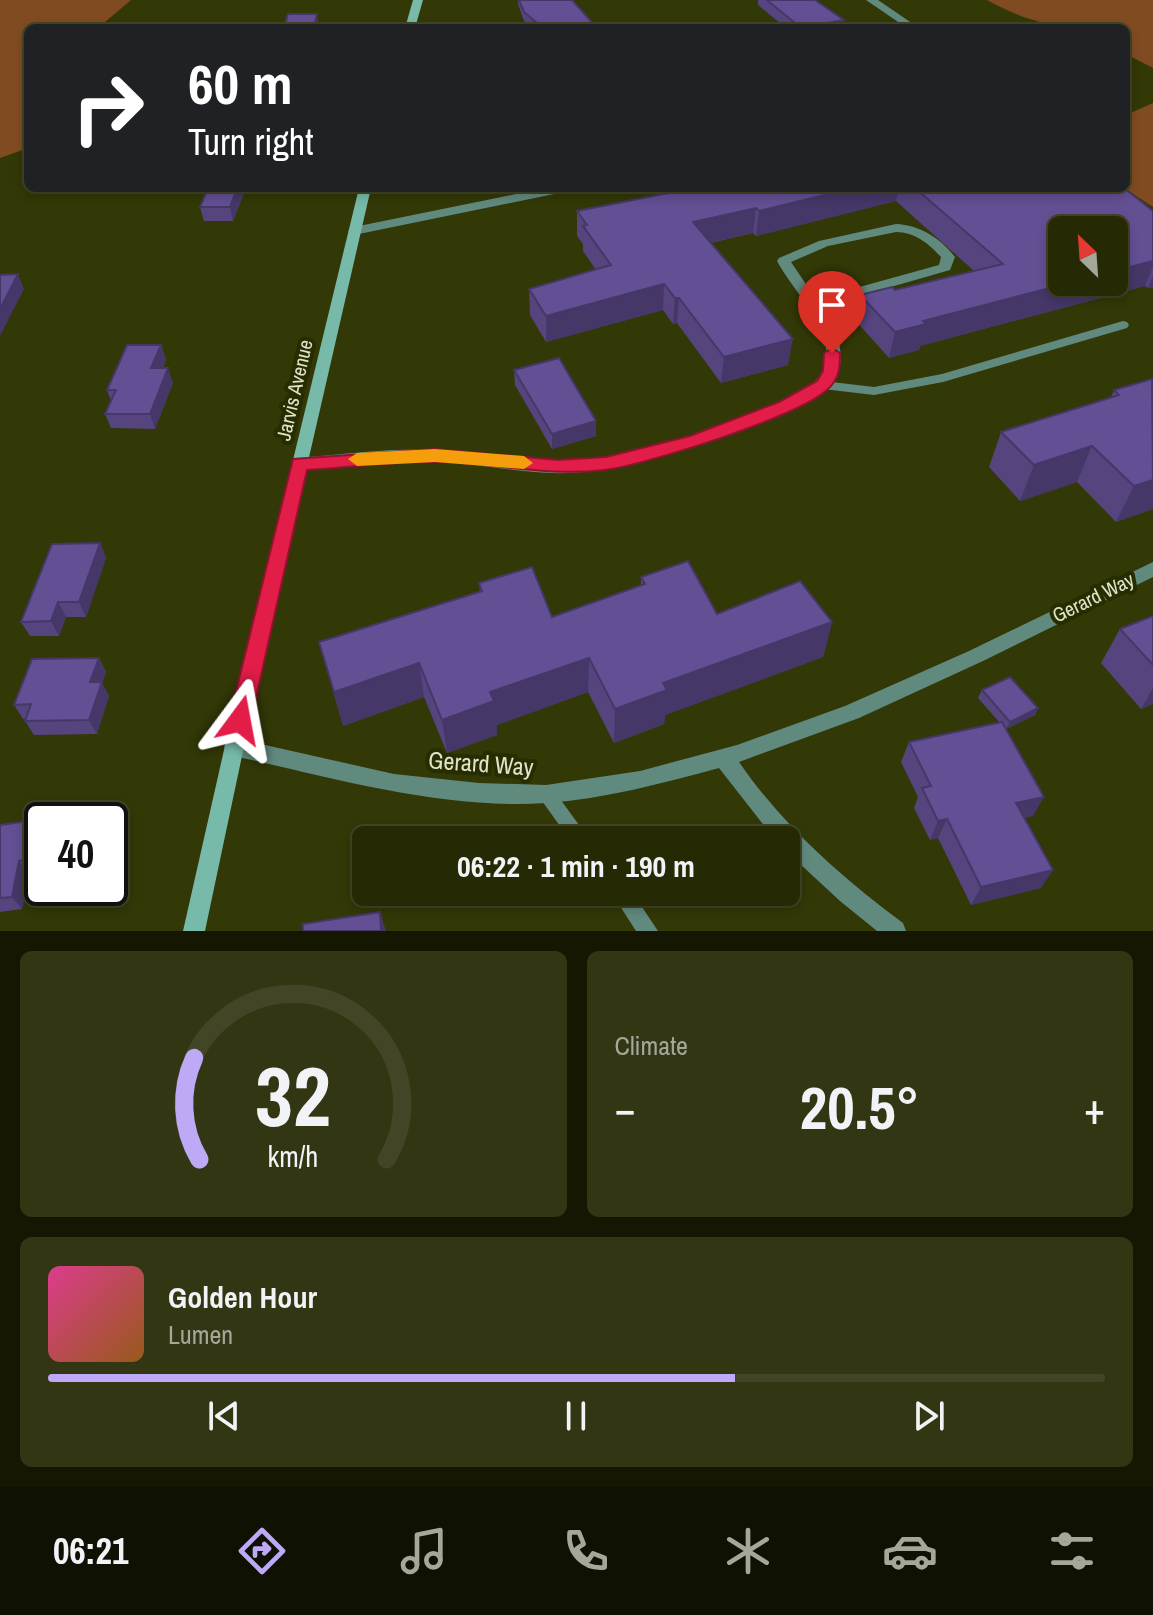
<!DOCTYPE html>
<html lang="en">
<head>
<meta charset="utf-8">
<style>
  :root { --surface:#262a04; --page:#323613; --text:#f1f3f6; --muted:#a4a79a; --line:#424626; --accent:#bda9f5 }
  body { margin:0; font-family:"Archivo Narrow",sans-serif; background:var(--page); color:var(--text); height:100vh; display:flex; flex-direction:column; font-size:30px; white-space:nowrap }
  * { box-sizing:border-box; margin:0 }
  p { font-size:26px; color:var(--muted) }
  .icon { flex:none; width:44px; height:44px; fill:none; stroke:currentColor; stroke-width:2; stroke-linecap:round; stroke-linejoin:round }
  .map { position:relative; height:931px; overflow:hidden }
  .sheet { display:flex; flex-direction:column; gap:20px; padding:20px; background:#151702; flex:1 }
  .sheet>* { flex:none }
  .guide { position:absolute; left:24px; top:24px; width:1106px; height:168px; border-radius:12px; box-shadow:0 4px 12px #0003,0 0 0 2px var(--line); background:#202124; color:#fff; overflow:hidden }
  .needle { width:52px; rotate:335deg }
  .controls { position:absolute; left:1048px; top:216px; display:grid; gap:16px }
  .controls a { display:grid; place-items:center; width:80px; height:80px; border-radius:12px; background:var(--surface); box-shadow:0 4px 12px #0003,0 0 0 2px var(--line); font-size:40px }
  .speed { position:absolute; left:24px; top:802px; display:flex; gap:16px; font-size:40px; font-weight:700; text-align:center }
  .speed>* { display:grid; place-content:center; width:104px; height:104px; border-radius:50%; background:var(--surface); box-shadow:0 4px 12px #0003,0 0 0 2px var(--line); line-height:1 }
  .speed .limit { border:4px solid #111; border-radius:12px; background:#fff; color:#111 }
  .pin { position:absolute; display:grid; place-items:center; width:68px; height:68px; color:#fff; margin:-82px -34px; border-radius:50% 50% 50% 0; rotate:-45deg; box-shadow:0 0 8px #0007 }
  .pin .icon { rotate:45deg }
  .me { position:absolute; width:88px; margin:-44px; rotate:13deg; stroke-linejoin:round; filter:drop-shadow(0 0 6px #0008) }
  .turn { display:flex; align-items:center; gap:28px; height:168px; padding:0 32px; font-size:36px }
  .turn .icon { width:104px; height:104px; stroke-width:2.5 }
  .turn b { display:block; font-size:56px; line-height:68px }
  .big { font-size:60px; font-weight:700; line-height:1.1 }
  .sheet .widget { flex:1; display:flex; flex-direction:column; justify-content:center; gap:12px; min-width:0; padding:0 28px; border-radius:12px; background:var(--page) }
  .sheet .dial { align-items:center; gap:0 }
  .dial svg { height:208px; overflow:visible; fill:none; stroke:var(--line); stroke-width:7; stroke-linecap:round; text-anchor:middle }
  .dial text { fill:var(--text); stroke:none }
  .song { display:flex; align-items:center; gap:24px }
  .cover { width:96px; height:96px; border-radius:12px; background:linear-gradient(135deg,hsl(330 70% 55%),hsl(30 70% 35%)) }
  .played { height:8px; border-radius:4px; background:linear-gradient(90deg,var(--accent) 65%,var(--line) 65%) }
  .keys { display:flex; justify-content:space-around; direction:ltr }
  .heat { display:flex; justify-content:space-between; align-items:center; font-size:44px; direction:ltr }
  .sheet .tiles { flex:1; display:grid; gap:20px; grid-template-columns:1fr 1fr }
  .widget:last-child { grid-column:span 2 }
  .trip { position:absolute; left:352px; top:826px; width:448px; height:80px; border-radius:12px; background:var(--surface); box-shadow:0 4px 12px #0003,0 0 0 2px var(--line); font-weight:700; line-height:80px; text-align:center }
  .menu { display:flex; height:128px; justify-content:space-around; align-items:center; background:#0f1102; color:var(--muted) }
  .menu .icon { width:56px; height:56px }
  .menu .selected { color:var(--accent) }
  .menu b { font-size:36px; color:var(--text) }
  .map>svg:first-child { display:block }
</style>
</head>
<body>
<div class="map">
<svg width="1153" height="931" viewBox="0 0 1153 931">
  <rect width="100%" height="100%" fill="#323806"/>
  <g fill="#804b21">
    <polygon points="0,0 131,0 98,28 28,28 28,148 0,158"/>
    <path d="M987 0H1153V68L1126 54V28C1068 28 1040 29 987 0Z"/>
    <polygon points="1153,103 1153,207 1124,188 1126,115"/>
  </g>
  <g fill="none" stroke-linecap="round" stroke-linejoin="round">
    <g fill="#618a7f" fill-rule="evenodd">
      <polygon points="1123,321 1127,322 1129,325 1127,328 943,382 874,395 823,389 816,385 823,381 874,387 942,374"/>
      <polygon points="546,786 552,788 590,840 570,840 537,794 540,788"/>
      <polygon points="611,892 632,892 658,931 636,931"/>
    </g>
    <g fill="#618a7f" fill-rule="evenodd">
      <polygon points="866,0 878,0 919,28 907,28"/>
      <polygon points="546,188 570,188 564,192 354,235 348,231 354,227"/>
      <path d="M896 224C920 225 940 238 955 257L950 270 821 307C832 323 846 348 839 369 823 419 635 466 585 472 536 477 488 464 439 462 392 459 345 465 299 470L291 464 299 458C345 454 392 448 439 450 487 453 535 465 584 460 628 456 808 411 824 369 838 334 792 290 777 261L779 258 819 241ZM896 232C915 232 929 244 941 257L939 265 816 299 791 262 828 246Z"/>
      <path d="M1153 562V577L983 661 859 718 739 762C783 826 841 877 903 923L906 931H877L840 901 786 851V840H776L773 837 719 768C663 783 605 799 546 803 444 810 333 778 234 756L227 753 224 747 227 741 234 738 394 774 479 783 546 785 640 771 737 745 845 706 969 651Z"/>
    </g>
    <g fill="#77baa9" fill-rule="evenodd">
      <polygon points="413,0 423,0 415,28 405,28"/>
      <polygon points="359,188 371,188 261,666 205,931 183,931 243,666"/>
    </g>
  </g>
  <g fill="#55447e">
    <polygon points="518,0 572,0 597,28 533,28 524,21 518,4"/>
    <polygon points="758,0 815,0 844,20 842,28 786,28 758,5"/>
    <polygon points="246,188 233,221 204,221 200,207"/>
    <polygon points="694,188 1115,188 1153,211 1153,287 1148,288 1145,286 920,346 919,350 889,358 855,320 860,295 895,290 974,271 896,201 756,236 753,233 711,243 788,365 721,383 677,323 673,324 663,310 546,342 530,315 529,289 596,270 583,251 583,244 577,236 577,211"/>
    <polygon points="161,345 166,360 163,368 173,383 155,429 111,428 105,414 111,401 107,390"/>
    <polygon points="514,370 596,436 552,449 515,385"/>
    <polygon points="1152,379 1153,509 1116,522 1077,482 1020,501 989,467 1001,432 1111,397 1114,390"/>
    <polygon points="100,543 106,558 86,617 66,617 59,636 30,636 21,622"/>
    <polygon points="641,577 717,614 832,622 823,657 665,715 664,724 614,743 588,692 497,725 497,735 447,753 424,697 343,726 319,642 480,592 479,583 552,617 641,586"/>
    <polygon points="1153,616 1153,704 1141,709 1101,663 1120,629"/>
    <polygon points="99,658 106,672 102,683 109,696 97,734 34,735 25,721 26,719 23,719 14,705"/>
    <polygon points="982,690 1038,708 1035,715 1006,729 1033,816 1024,818 1041,888 971,905 938,838 930,840 914,808 918,797 901,762 909,742 1000,723 978,698"/>
    <polygon points="42,820 42,873 29,874 22,909 0,912 0,825"/>
  </g>
  <g fill="#453767">
    <polygon points="317,14 319,28 314,28"/>
    <polygon points="844,20 842,28 801,28"/>
    <polygon points="237,188 246,188 233,221 230,207"/>
    <polygon points="853,188 899,188 896,201 756,236 759,211"/>
    <polygon points="756,208 753,233 691,247 693,222"/>
    <polygon points="1153,261 1153,267 1145,286 920,346 919,350 889,358 895,332 923,321 1073,282 1114,282 1114,271"/>
    <polygon points="18,274 24,289 0,336 0,309"/>
    <polygon points="1153,276 1153,287 1148,288"/>
    <polygon points="664,284 663,310 546,342 546,316"/>
    <polygon points="675,298 679,298 677,323 673,324"/>
    <polygon points="793,339 788,365 721,383 724,357"/>
    <polygon points="161,345 166,360 156,383 151,368"/>
    <polygon points="168,368 173,383 155,429 150,414"/>
    <polygon points="596,421 596,436 552,449 552,434"/>
    <polygon points="1092,446 1077,482 1020,501 1034,465"/>
    <polygon points="1153,480 1153,509 1116,522 1134,486"/>
    <polygon points="100,543 106,558 86,617 79,602"/>
    <polygon points="58,602 66,617 59,636 51,621"/>
    <polygon points="832,622 823,657 665,715 664,724 614,743 615,709 663,683"/>
    <polygon points="99,658 106,672 102,683 109,696 97,734 89,720 90,682"/>
    <polygon points="589,658 588,692 497,725 497,735 447,753 442,720 490,692"/>
    <polygon points="419,663 424,697 343,726 334,692"/>
    <polygon points="1153,688 1153,704 1141,709"/>
    <polygon points="1038,708 1035,715 1006,729 1010,722"/>
    <polygon points="1044,797 1033,816 1006,822 1016,803"/>
    <polygon points="947,819 938,838 930,840 938,821"/>
    <polygon points="19,861 29,874 22,909 12,897"/>
    <polygon points="1053,870 1041,888 971,905 981,887"/>
    <polygon points="380,912 386,931 381,931"/>
  </g>
  <g fill="#634f93" stroke="#453767" stroke-width="2">
    <polygon points="519,0 572,0 597,28 543,28 524,12"/>
    <polygon points="767,0 815,0 844,20 801,28"/>
    <polygon points="288,14 317,14 314,28 284,28"/>
    <polygon points="208,188 237,188 230,207 200,207"/>
    <polygon points="694,188 853,188 759,211 756,208 693,222 793,339 724,357 679,298 675,298 664,284 546,316 529,289 611,265 583,226 587,225 577,211"/>
    <polygon points="915,188 1115,188 1118,190 1124,188 1153,211 1153,261 1114,271 1114,230 1062,230 1062,282 1073,282 923,321 926,324 895,332 860,295 892,287 895,290 1003,264"/>
    <polygon points="18,274 0,309 0,275"/>
    <polygon points="127,345 161,345 151,368 168,368 150,414 105,414 116,390 107,390"/>
    <polygon points="559,358 596,421 552,434 514,370"/>
    <polygon points="1152,379 1153,480 1134,486 1092,446 1034,465 1001,432 1119,395 1114,390"/>
    <polygon points="100,543 79,602 58,602 51,621 21,622 52,544"/>
    <polygon points="688,561 717,614 800,581 832,622 663,683 667,690 615,709 589,658 490,692 494,701 442,720 419,663 334,692 319,642 482,591 479,583 532,567 552,617 645,584 641,577"/>
    <polygon points="1153,616 1153,665 1120,629"/>
    <polygon points="99,658 90,682 102,682 89,720 25,721 31,704 14,705 32,659"/>
    <polygon points="1010,677 1038,708 1010,722 982,690"/>
    <polygon points="1002,722 1044,797 1016,803 1053,870 981,887 947,819 938,821 922,788 931,786 909,742"/>
    <polygon points="50,818 50,820 42,820 42,858 19,861 12,897 0,898 0,825"/>
    <polygon points="380,912 381,931 303,931 303,924"/>
  </g>
  <path fill="#e11d48" stroke="#92132f" stroke-width="2" d="M832 348 840 353C840 366 840 376 830 387 805 415 645 465 604 470 547 477 491 462 434 462 392 462 349 467 307 470L251 720 248 727 240 729 232 727 229 720 293 459 435 449 558 460 606 457 690 436 779 402 817 381 823 371 824 353Z"/>
  <polygon fill="#f59e0b" points="435,449 524,456 533,463 524,469 435,462 357,466 348,459 357,453"/>
  <g text-anchor="middle" dominant-baseline="central" stroke-width="8" stroke-linejoin="round" paint-order="stroke">
    <g font-size="20" fill="#dfe4cb" stroke="#282d00">
      <text transform="translate(294 390) rotate(-77)">Jarvis Avenue</text>
      <text transform="translate(1093 597) rotate(-26)">Gerard Way</text>
    </g>
    <g font-size="24" fill="#dfe4cb" stroke="#282d00">
      <text transform="translate(481 763) rotate(4)">Gerard Way</text>
    </g>
  </g>
</svg>
<div class="controls">
<a><svg class="needle" viewBox="-14 -14 28 28"><path d="M0-13l5 13h-10z" fill="#e53935"/><path d="M0 13l5-13h-10z" fill="#a4a79a"/></svg></a>
</div>
<div class="speed"><div class="limit">40</div></div>
<div class="pin" style="left:832px;top:353px;background:#d93025"><svg class="icon" aria-label="arrive" viewBox="0 0 24 24"><path d="M6 21V4h12l-3 4 3 4H6"/></svg></div>
<svg class="me" style="left:240px;top:720px" viewBox="-20 -20 40 40"><path d="M0-17L14 15 0 8-14 15z" fill="#e11d48" stroke="#fff" stroke-width="4"/></svg>
<div class="trip">06:22 · 1 min · 190 m</div>
<div class="guide">
<div class="turn"><svg class="icon" aria-label="right" viewBox="0 0 24 24"><path d="M7 20v-9h11M14 6l5 5-5 5"/></svg><div><b>60 m</b>Turn right</div></div>
</div>
</div>
<section class="sheet">
<div class="tiles">
<div class="widget dial"><svg viewBox="0 0 100 80">
<path d="M14 69A42 42 0 1 1 86 69"/>
<path d="M14 69A42 42 0 0 1 12 30" stroke="#bda9f5"/>
<text x="50" y="56" font-size="32" font-weight="700">32</text>
<text x="50" y="72" font-size="11">km/h</text>
</svg></div>
<div class="widget"><p>Climate</p>
<div class="heat"><a>−</a><b class="big">20.5°</b><a>+</a></div>
</div>
<div class="widget">
<div class="song"><i class="cover"></i><div><b>Golden Hour</b><p>Lumen</p></div></div>
<div class="played"></div>
<div class="keys"><svg class="icon" aria-label="previous" viewBox="0 0 24 24"><path d="M18 5L8 12l10 7zM5 5v14"/></svg><svg class="icon" aria-label="pause" viewBox="0 0 24 24"><path d="M8 5v14M16 5v14"/></svg><svg class="icon" aria-label="next" viewBox="0 0 24 24"><path d="M6 5l10 7-10 7zM19 5v14"/></svg></div>
</div>
</div>
</section>
<nav class="menu">
<b>06:21</b>
<svg class="icon selected" aria-label="directions" viewBox="0 0 24 24"><path d="M12 3l9 9-9 9-9-9zM9 14v-3h6M13 9l2 2-2 2"/></svg>
<svg class="icon" aria-label="music" viewBox="0 0 24 24"><path d="M9 18V5l10-2v13"/><circle cx="6" cy="18" r="3"/><circle cx="16" cy="16" r="3"/></svg>
<svg class="icon" aria-label="phone" viewBox="0 0 24 24"><path d="M5 4h4l2 5-3 2q2 4 5 5l2-3 5 2v4C11 20 4 13 5 4z"/></svg>
<svg class="icon" aria-label="climate" viewBox="0 0 24 24"><path d="M12 3v18M4 7l16 10M4 17L20 7"/></svg>
<svg class="icon" aria-label="car" viewBox="0 0 24 24"><path d="M5 17H2v-5l4-1 3-4h7l3 4 3 1v5h-3M9 17h6M6 11h13"/><circle cx="7" cy="17" r="2"/><circle cx="17" cy="17" r="2"/></svg>
<svg class="icon" aria-label="filters" viewBox="0 0 24 24"><path d="M4 7h16M4 17h16"/><circle cx="9" cy="7" r="2"/><circle cx="15" cy="17" r="2"/></svg>
</nav>
</body>
</html>
